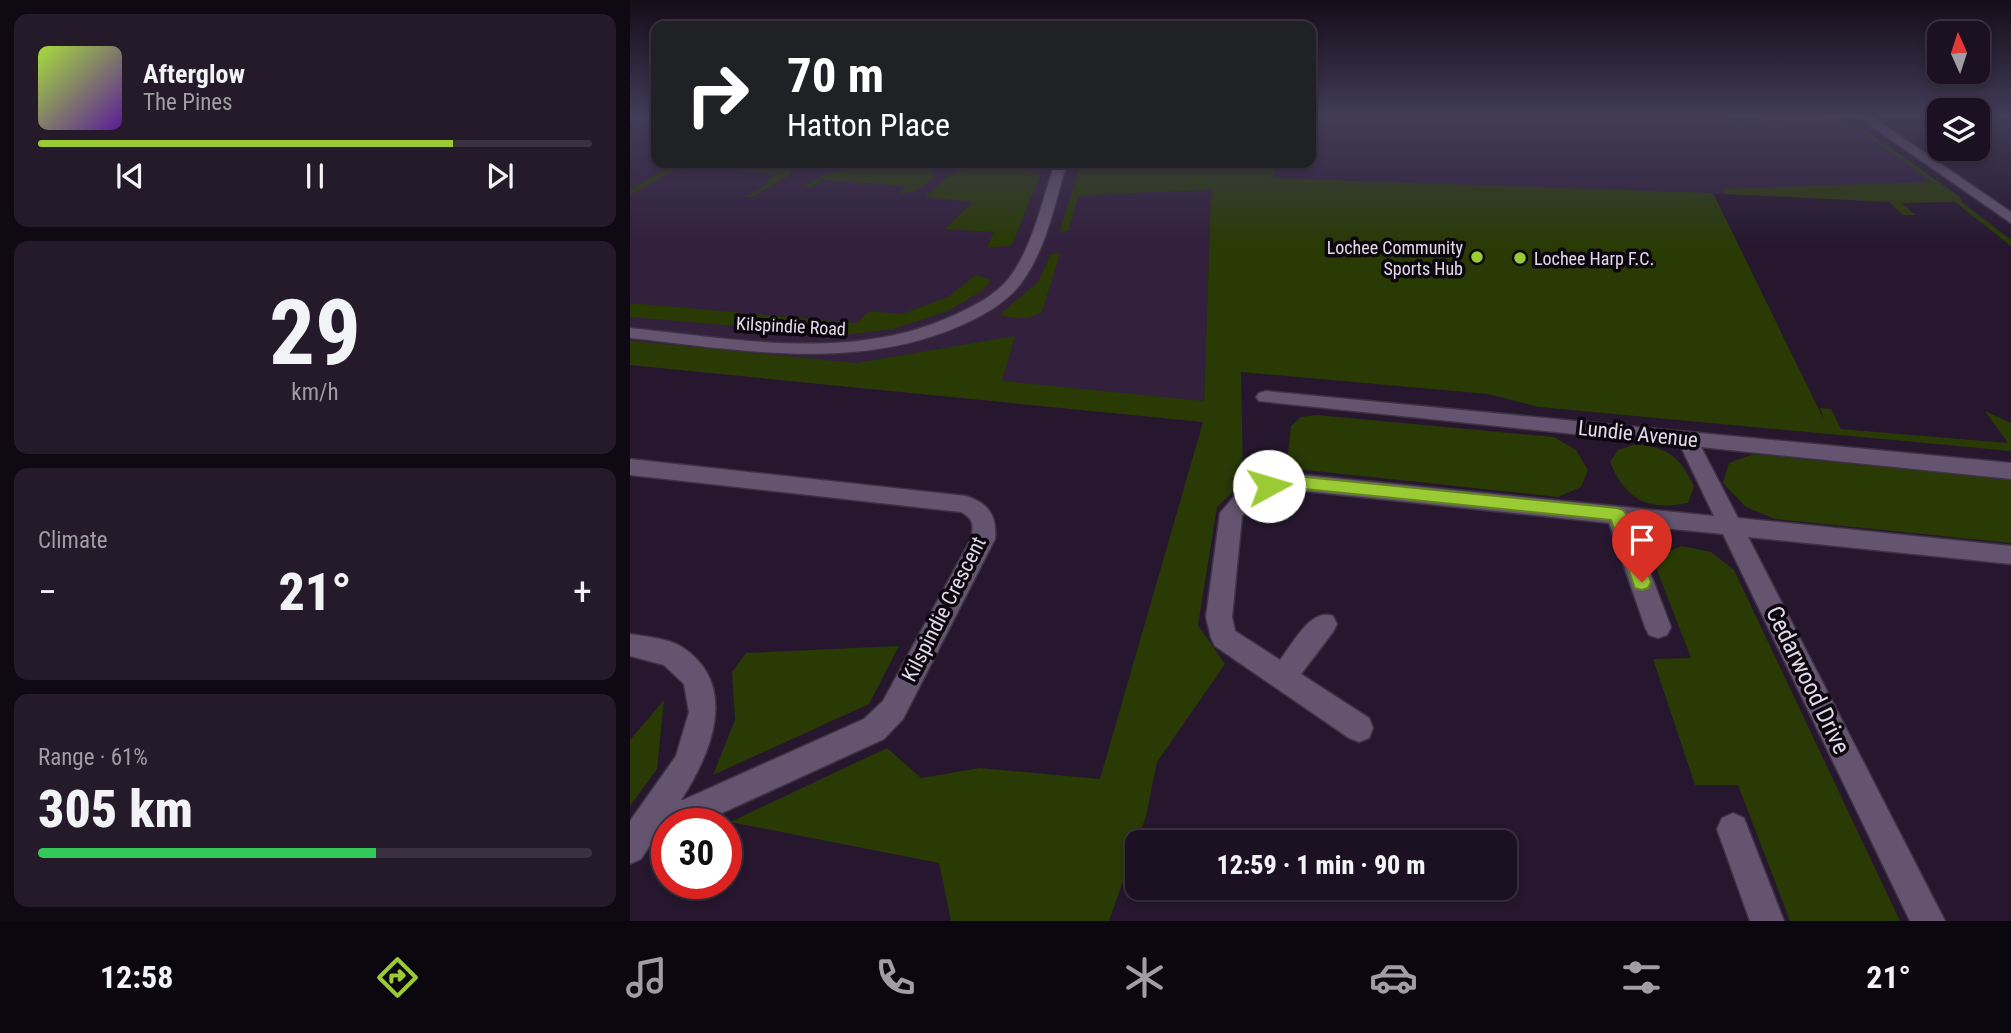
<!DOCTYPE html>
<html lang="en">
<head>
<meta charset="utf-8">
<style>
  :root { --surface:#1c1122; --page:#251a2a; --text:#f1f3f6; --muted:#a09da5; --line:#3a3140; --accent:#9acb35 }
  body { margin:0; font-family:"Roboto Condensed",sans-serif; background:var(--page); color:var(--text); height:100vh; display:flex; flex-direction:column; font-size:26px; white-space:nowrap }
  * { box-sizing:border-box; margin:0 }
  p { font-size:23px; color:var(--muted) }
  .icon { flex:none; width:38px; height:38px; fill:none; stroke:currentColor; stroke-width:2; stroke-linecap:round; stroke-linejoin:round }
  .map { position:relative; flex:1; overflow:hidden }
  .drawer { display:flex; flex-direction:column; gap:14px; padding:14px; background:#0f0913; width:630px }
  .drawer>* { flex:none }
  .banner { position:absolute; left:21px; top:21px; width:665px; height:147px; border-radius:14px; box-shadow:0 4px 10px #0003,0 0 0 2px var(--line); background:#202124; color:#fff; overflow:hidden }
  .needle { width:46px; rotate:357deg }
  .fabs { position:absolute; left:1297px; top:21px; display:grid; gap:14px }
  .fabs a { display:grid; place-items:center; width:63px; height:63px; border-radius:14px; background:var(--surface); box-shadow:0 4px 10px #0003,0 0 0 2px var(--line); font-size:35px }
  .speed { position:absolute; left:21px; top:808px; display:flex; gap:14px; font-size:35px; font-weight:700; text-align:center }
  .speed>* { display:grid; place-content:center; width:91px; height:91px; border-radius:50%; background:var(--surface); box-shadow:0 4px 10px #0003,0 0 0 2px var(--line); line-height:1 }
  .speed .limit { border:10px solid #d22; background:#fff; color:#111 }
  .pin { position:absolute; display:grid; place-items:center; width:60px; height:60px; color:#fff; margin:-72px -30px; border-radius:50% 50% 50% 0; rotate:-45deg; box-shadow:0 0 7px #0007 }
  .pin .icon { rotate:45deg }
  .me { position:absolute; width:77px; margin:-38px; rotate:84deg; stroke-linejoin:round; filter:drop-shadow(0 0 5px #0008) }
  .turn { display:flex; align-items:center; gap:24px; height:147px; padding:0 21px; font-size:32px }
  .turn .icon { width:91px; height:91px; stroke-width:2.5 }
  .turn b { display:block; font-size:49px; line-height:60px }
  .big { font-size:52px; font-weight:800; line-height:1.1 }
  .drawer .card { flex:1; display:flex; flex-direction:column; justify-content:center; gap:10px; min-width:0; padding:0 24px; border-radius:14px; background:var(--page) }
  .drawer .dial { align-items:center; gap:0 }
  .dial b { font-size:91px; line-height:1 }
  .song { display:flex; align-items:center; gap:21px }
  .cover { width:84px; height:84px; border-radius:10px; background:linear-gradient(135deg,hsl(80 70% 55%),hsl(270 70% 35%)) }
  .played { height:7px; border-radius:4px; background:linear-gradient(90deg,var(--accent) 75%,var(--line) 75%) }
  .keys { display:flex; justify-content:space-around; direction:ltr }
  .heat { display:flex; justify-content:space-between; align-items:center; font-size:38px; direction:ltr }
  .charge { height:10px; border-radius:5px; background:linear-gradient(90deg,#34c759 61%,var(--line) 0) }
  .trip { position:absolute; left:495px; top:830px; width:392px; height:70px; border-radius:14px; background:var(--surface); box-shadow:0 4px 10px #0003,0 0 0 2px var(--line); font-weight:800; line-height:70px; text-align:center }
  .menu { display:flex; height:112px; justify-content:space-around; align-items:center; background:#0b070e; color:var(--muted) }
  .menu .icon { width:49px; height:49px }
  .menu .selected { color:var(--accent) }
  .menu b { font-size:32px; color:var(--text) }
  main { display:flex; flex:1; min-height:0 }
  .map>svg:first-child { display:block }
</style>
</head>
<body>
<main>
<section class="drawer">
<div class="card">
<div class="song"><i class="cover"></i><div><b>Afterglow</b><p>The Pines</p></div></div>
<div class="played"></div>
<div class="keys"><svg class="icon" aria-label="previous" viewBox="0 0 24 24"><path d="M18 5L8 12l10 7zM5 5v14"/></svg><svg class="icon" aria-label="pause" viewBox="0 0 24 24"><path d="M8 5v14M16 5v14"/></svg><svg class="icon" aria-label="next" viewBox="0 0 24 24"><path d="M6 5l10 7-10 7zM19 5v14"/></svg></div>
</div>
<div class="card dial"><b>29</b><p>km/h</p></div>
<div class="card"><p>Climate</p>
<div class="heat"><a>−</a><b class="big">21°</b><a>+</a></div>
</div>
<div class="card"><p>Range · 61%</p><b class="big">305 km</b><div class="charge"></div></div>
</section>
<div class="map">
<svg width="1381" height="921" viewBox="0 0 1381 921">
  <rect width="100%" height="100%" fill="#26172e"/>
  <polygon fill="#32203c" points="0,116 26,116 26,163 681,163 681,116 1096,116 1104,123 1202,120 1222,125 1332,202 582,176 573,422 0,365"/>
  <g fill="#293a05">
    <polygon points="1222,125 1235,130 1330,197 1332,202 1381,240 1381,246 1325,202 1272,203 1285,215 1273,215 1259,202 1096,194 1091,189 1302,182"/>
    <polygon points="47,163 75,163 59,171 45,170 0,195 0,189"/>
    <polygon points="451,163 646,163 643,178 1083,193 1194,420 1190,408 1201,409 1211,429 1378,443 1355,411 1381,423 1381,451 909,407 858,394 611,372 613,473 657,464 661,426 671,417 687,415 924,437 946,450 958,470 951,487 928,497 657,468 613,482 587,507 568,625 595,664 527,762 516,816 479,921 321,921 309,863 100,822 257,748 291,778 350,768 470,779 573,422 0,365 0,341 226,363 385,336 372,381 574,401 581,190 449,195 438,230 429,233"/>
    <polygon points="107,165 153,167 160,169 161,174 123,197 115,197 136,185 137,181 147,174 93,169 81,172 88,168"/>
    <path d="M224 168 300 169 305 176C293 186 285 193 269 194L276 186 192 180 181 188 172 187 195 174Z"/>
    <polygon points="333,170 394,170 410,175 382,245 357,248 364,232 315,229 343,202 295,197 318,176"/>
    <path d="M430 253 412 312C397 321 385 318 369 315L408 282 421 254Z"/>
    <polygon points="346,275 361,280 353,290 318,311 263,329 214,335 0,317 0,303 227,323 239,311 272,314 318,297"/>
    <path d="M1006 444C1040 449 1048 455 1064 486L1058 503C1017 511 996 500 980 462L988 450Z"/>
    <polygon points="1124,454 1381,480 1381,543 1145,519 1116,507 1093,483 1099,463"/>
    <polygon points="1052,546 1081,552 1104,570 1270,921 1160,921 1108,785 1065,785 1023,659 1061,658 1027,570 1031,554"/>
    <polygon points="269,646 239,704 83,775 105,720 102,672 116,653"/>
    <polygon points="34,700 27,769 0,806 0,740"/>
  </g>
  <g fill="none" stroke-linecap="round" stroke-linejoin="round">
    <g stroke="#3e3244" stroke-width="3">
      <g id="minor">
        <rect x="0" y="116" width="26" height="5"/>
        <polygon points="1130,116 1211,116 1205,119 1138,121"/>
        <polygon points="1227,116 1241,116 1381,212 1381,223"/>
        <path d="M274 163H437C425 202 417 248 392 282 378 302 354 315 332 325 227 372 110 350 0 338V328C107 339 220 362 322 316 342 307 365 296 379 278 402 248 411 204 423 169L280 167Z"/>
        <path d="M636 391 1381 463V479L1071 447 1108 518 1381 546V564L1118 537 1315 921H1280L1093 534 1002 525 1041 627 1037 635 1028 638 1019 635 1015 627 979 523 655 489 630 497 612 516 602 617 605 631 650 660C663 644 680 608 703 616L707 624 703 632 671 674 739 718 743 728 739 738 729 742 719 738 585 646 581 638 576 617 590 513 614 485 655 473 1084 516 1050 445 629 401 626 397 629 393Z"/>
        <path d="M0 459 336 496C359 503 367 516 365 539L273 719 254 739 68 824H37V830H30L11 859 0 864V821L46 756 59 712 54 684 34 665 0 656V634C16 637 38 638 52 647 110 685 81 754 51 800H53L234 719 253 701 341 539C344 525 344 519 331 512L0 475Z"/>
        <polygon points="1103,813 1114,818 1154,921 1120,921 1087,829 1092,818"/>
      </g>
    </g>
    <use href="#minor" fill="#65546f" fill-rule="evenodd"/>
  </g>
  <linearGradient id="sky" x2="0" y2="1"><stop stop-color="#150d19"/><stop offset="0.47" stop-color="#413c57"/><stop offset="1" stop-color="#413c57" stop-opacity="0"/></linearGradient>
  <rect width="1381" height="245" fill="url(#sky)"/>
  <polygon fill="#9acb35" stroke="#648422" stroke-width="2" points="655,475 987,508 993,510 996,514 1021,582 1018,588 1012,590 1005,588 981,520 655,487 639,492 630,486 633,482"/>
  <g fill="#9acb35" stroke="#0c060f" stroke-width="2.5">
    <circle cx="847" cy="257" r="7"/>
    <circle cx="890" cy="258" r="7"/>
  </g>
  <g text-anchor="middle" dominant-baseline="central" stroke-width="7" stroke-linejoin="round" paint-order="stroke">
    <g font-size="18" fill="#e3d9e9" stroke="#0c060f" text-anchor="end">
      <text x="833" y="247">Lochee Community<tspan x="833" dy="21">Sports Hub</tspan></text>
      <text x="904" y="258" text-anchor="start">Lochee Harp F.C.</text>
    </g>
    <g font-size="18" fill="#e3d9e9" stroke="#0c060f">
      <text transform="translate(161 326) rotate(3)">Kilspindie Road</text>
    </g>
    <g font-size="21" fill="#e3d9e9" stroke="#0c060f">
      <text transform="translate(1008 434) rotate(6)">Lundie Avenue</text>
      <text transform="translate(314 609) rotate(-63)">Kilspindie Crescent</text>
    </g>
    <g font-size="24" fill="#e3d9e9" stroke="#0c060f">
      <text transform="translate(1178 680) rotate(64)">Cedarwood Drive</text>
    </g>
  </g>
</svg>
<div class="fabs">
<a><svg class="needle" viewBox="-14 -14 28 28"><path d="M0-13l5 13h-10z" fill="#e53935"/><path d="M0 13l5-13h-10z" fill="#a09da5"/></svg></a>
<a><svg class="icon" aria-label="layers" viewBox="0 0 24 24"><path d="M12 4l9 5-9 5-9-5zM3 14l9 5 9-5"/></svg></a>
</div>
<div class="speed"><div class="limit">30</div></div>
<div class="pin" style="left:1012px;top:582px;background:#d93025"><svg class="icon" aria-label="arrive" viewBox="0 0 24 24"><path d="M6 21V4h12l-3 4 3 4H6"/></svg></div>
<svg class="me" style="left:639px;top:486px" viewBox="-20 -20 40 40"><circle r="19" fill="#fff"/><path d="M0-13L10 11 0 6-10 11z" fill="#9acb35"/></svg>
<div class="trip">12:59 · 1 min · 90 m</div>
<div class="banner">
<div class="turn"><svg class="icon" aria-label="right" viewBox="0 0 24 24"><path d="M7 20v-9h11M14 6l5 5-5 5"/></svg><div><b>70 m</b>Hatton Place</div></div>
</div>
</div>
</main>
<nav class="menu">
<b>12:58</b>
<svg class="icon selected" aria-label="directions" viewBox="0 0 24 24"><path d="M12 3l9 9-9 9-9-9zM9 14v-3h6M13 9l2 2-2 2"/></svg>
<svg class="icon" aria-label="music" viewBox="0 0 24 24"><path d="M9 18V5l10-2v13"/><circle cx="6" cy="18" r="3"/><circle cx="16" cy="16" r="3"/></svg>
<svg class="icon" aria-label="phone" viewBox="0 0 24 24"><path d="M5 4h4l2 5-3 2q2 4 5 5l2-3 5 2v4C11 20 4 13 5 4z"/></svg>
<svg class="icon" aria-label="climate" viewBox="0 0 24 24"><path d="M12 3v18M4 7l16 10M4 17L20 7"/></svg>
<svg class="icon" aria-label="car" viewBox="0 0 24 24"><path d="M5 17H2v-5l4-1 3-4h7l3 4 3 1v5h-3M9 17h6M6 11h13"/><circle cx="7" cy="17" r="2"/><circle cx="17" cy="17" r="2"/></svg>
<svg class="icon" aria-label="filters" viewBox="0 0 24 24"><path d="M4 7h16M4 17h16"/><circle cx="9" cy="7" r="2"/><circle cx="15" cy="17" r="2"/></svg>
<b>21°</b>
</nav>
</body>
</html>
